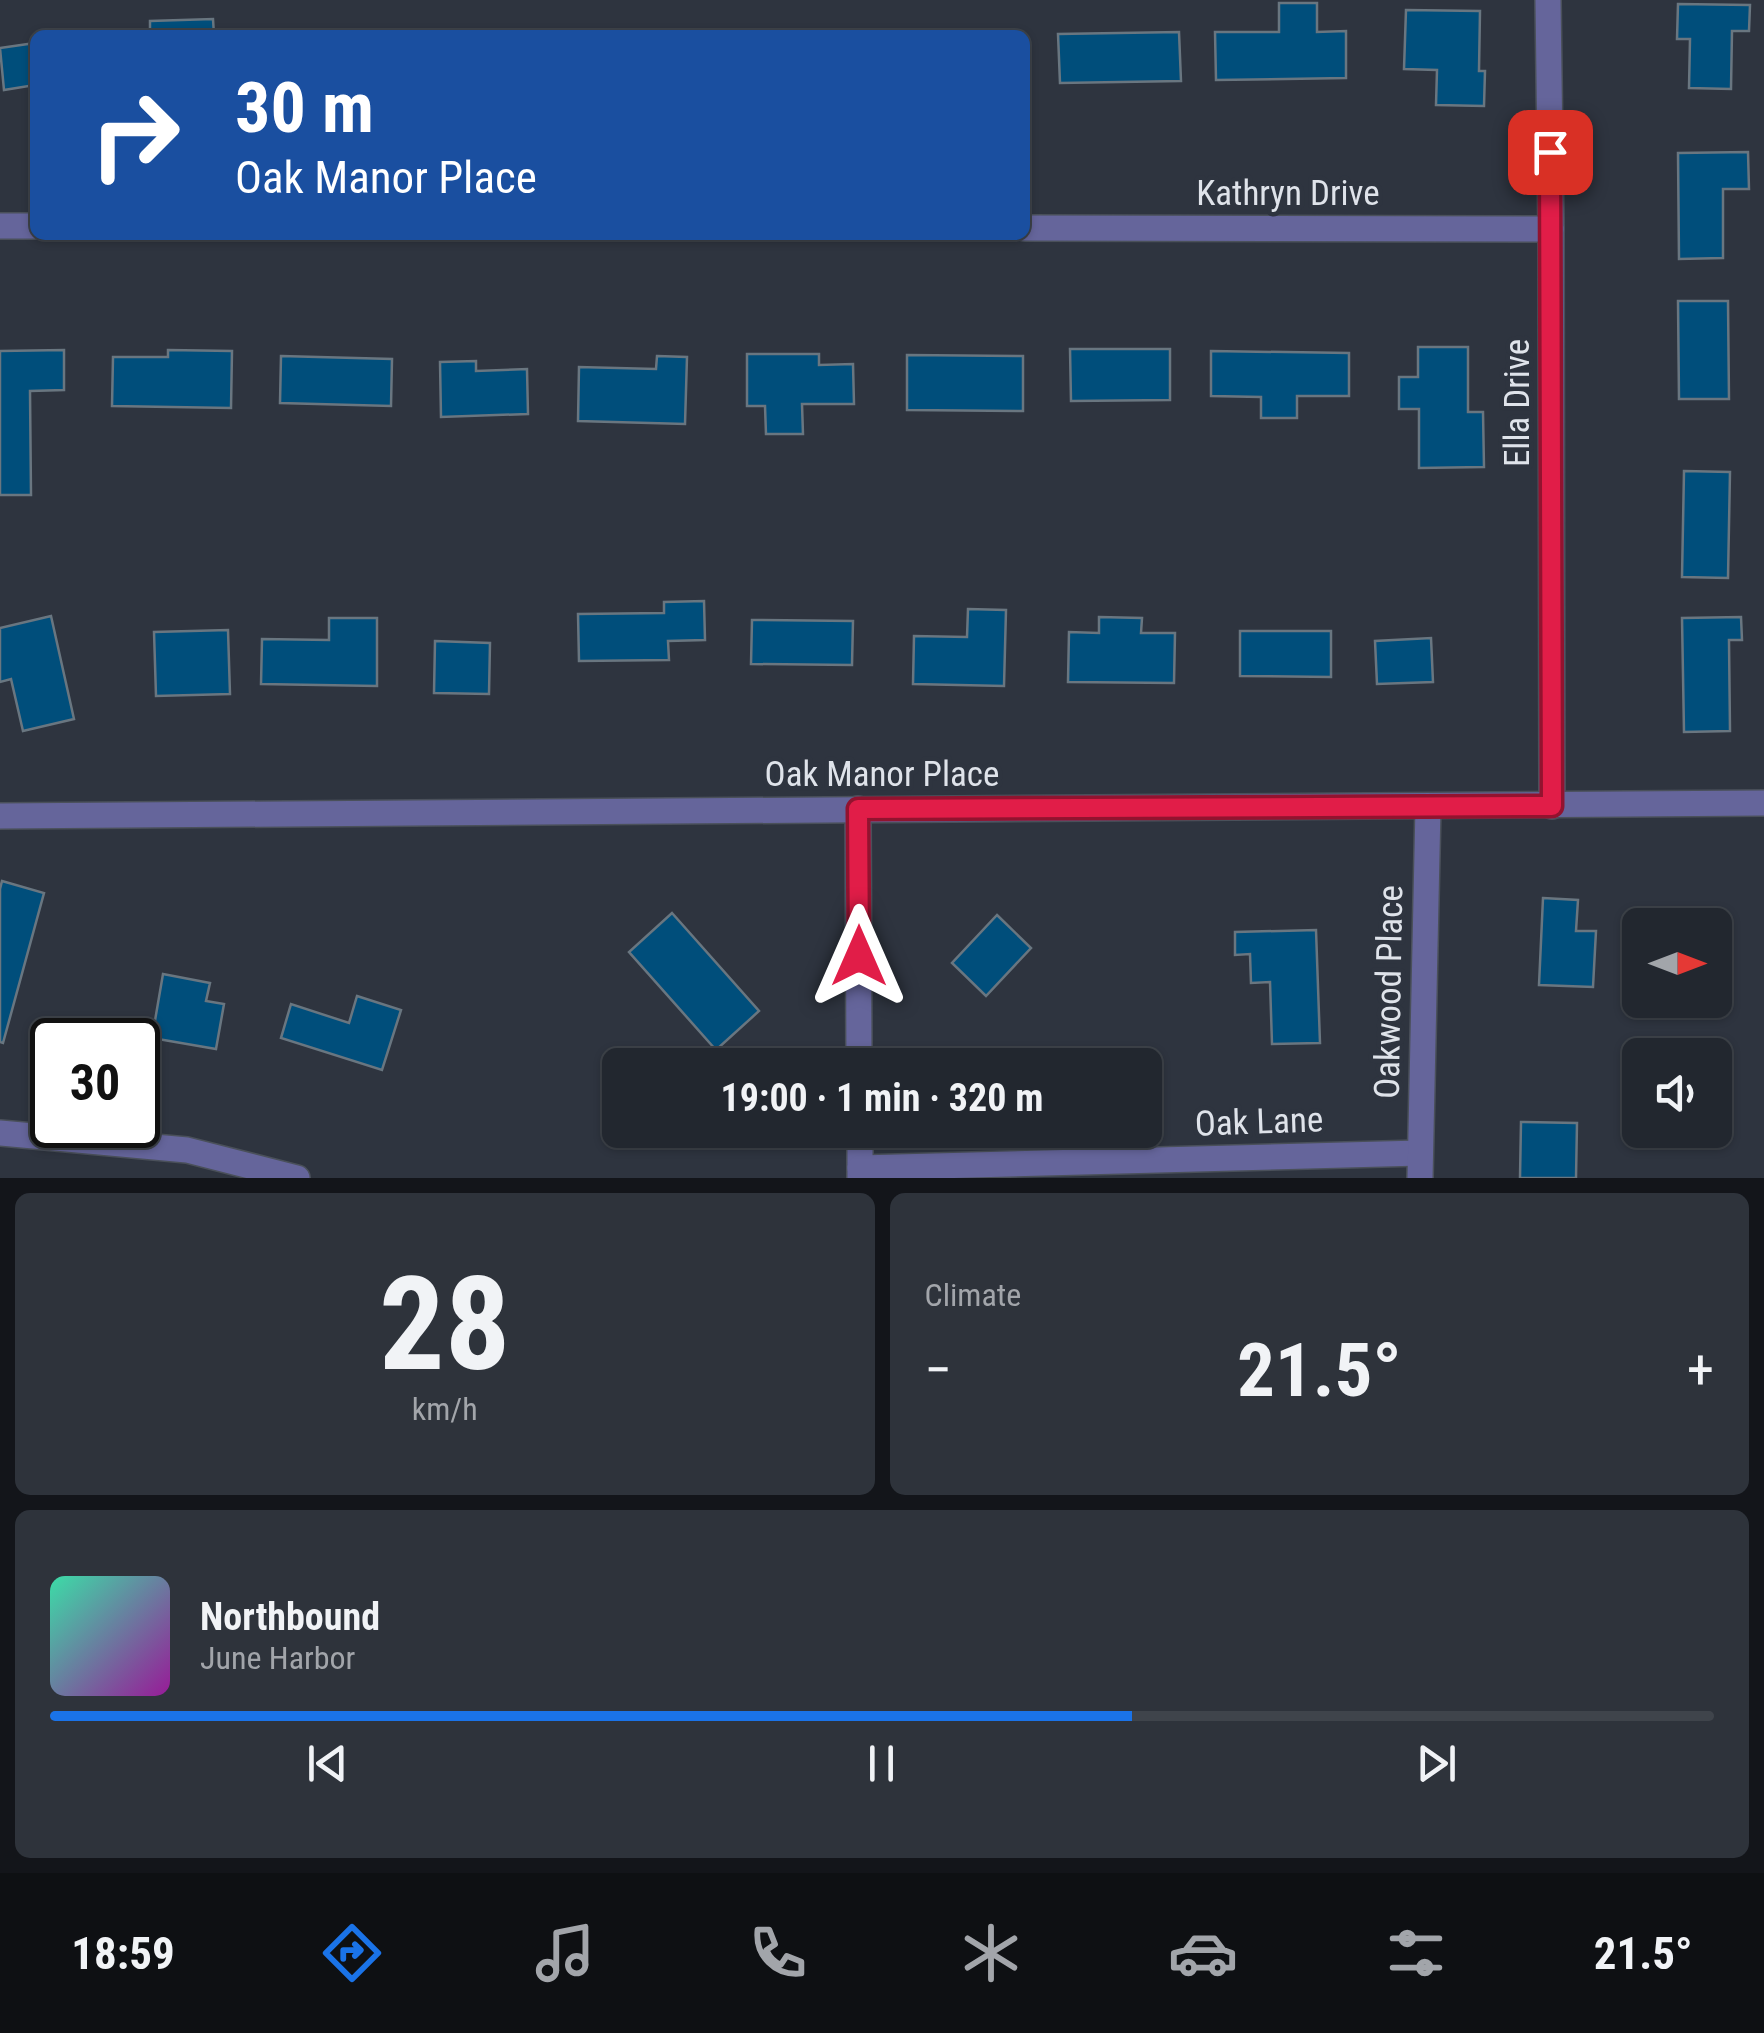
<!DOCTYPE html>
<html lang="en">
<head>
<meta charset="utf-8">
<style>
  :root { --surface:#22272f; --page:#2e333b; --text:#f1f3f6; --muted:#a2a5aa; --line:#3f444b; --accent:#1a73e8 }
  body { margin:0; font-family:"Roboto Condensed",sans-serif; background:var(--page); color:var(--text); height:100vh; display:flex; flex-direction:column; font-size:38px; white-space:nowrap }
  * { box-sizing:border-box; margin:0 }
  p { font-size:32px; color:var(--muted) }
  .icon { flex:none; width:55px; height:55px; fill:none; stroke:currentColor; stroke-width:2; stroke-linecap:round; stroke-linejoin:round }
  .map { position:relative; height:1178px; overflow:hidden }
  .details { display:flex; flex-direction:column; gap:15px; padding:15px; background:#13151a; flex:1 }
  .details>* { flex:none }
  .top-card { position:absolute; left:30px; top:30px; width:1000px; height:210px; border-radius:15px; box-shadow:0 2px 8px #0004,0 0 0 2px var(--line); background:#1a4fa0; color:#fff; overflow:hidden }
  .needle { width:65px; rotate:90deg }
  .tools { position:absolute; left:1622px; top:908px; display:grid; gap:20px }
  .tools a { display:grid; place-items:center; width:110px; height:110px; border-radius:15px; background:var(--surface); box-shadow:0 2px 8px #0004,0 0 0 2px var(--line); font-size:50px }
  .speed { position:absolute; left:30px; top:1018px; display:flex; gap:20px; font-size:50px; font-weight:700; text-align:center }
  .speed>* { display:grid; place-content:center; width:130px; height:130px; border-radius:50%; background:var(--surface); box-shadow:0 2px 8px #0004,0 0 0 2px var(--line); line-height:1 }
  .speed .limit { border:5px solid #111; border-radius:15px; background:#fff; color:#111 }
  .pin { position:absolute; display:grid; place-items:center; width:85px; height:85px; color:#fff; margin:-42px; border-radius:20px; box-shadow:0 5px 15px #0006 }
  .me { position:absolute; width:110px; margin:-55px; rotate:0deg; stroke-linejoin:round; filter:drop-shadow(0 0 8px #0008) }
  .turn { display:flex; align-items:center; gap:35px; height:210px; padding:0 40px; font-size:45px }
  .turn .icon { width:130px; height:130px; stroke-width:2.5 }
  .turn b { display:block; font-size:70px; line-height:85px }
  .big { font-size:75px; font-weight:700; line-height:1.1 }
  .details .card { flex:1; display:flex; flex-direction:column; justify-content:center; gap:15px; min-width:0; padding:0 35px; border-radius:15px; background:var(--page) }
  .details .dial { align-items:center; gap:0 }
  .dial b { font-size:130px; line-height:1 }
  .song { display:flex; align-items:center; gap:30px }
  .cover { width:120px; height:120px; border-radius:15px; background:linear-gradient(135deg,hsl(160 70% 55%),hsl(300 70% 35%)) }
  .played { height:10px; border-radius:5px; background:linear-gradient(90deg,var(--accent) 65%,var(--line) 65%) }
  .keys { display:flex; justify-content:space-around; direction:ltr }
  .heat { display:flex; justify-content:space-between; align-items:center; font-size:55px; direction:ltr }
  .details .tiles { flex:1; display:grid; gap:15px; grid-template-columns:1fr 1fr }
  .card:last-child { grid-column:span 2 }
  .trip { position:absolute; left:602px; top:1048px; width:560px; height:100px; border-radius:15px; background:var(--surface); box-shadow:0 2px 8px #0004,0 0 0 2px var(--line); font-weight:700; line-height:100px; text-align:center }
  .tab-bar { display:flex; height:160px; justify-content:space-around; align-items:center; background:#0e1013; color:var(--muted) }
  .tab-bar .icon { width:70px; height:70px }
  .tab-bar .selected { color:var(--accent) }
  .tab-bar b { font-size:45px; color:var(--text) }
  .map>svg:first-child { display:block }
</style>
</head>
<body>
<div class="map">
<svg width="1764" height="1178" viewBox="0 0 1764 1178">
  <rect width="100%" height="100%" fill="#2e343f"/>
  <g fill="#004e7b" stroke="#697680" stroke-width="2.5">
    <polygon points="1279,3 1317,3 1317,32 1346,31 1346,78 1216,80 1215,32 1279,32"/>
    <polygon points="1678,4 1750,5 1749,31 1732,31 1731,89 1689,88 1690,39 1677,39"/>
    <polygon points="1406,10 1480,11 1479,71 1485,71 1484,106 1436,105 1437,70 1404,69"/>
    <polygon points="213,19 214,35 150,35 150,21"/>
    <polygon points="385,32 385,35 301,35 301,33"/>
    <polygon points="1179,32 1181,81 1060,83 1058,34"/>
    <polygon points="35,43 35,85 4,90 0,48"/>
    <polygon points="1748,152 1749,189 1723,189 1723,258 1679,259 1678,153"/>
    <polygon points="1678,301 1728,301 1729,399 1679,399"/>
    <polygon points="1418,347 1468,347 1468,412 1483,412 1484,467 1419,468 1419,409 1399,409 1399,377 1418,377"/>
    <polygon points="1070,349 1170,349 1170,400 1071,401"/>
    <polygon points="64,350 64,390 30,391 31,495 0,495 0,351"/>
    <polygon points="168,350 232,351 231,408 112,406 113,357 168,357"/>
    <polygon points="1211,351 1349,353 1349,396 1297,396 1297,418 1261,418 1261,397 1211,396"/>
    <polygon points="747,354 819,354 819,365 853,364 854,404 802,404 803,434 766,434 765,406 747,406"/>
    <polygon points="907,355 1023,356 1023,411 907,410"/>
    <polygon points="281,356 392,359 391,406 280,403"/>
    <polygon points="657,356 687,357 685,424 578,421 579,367 656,369"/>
    <polygon points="476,361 476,371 527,369 528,414 441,417 440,362"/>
    <polygon points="1684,471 1730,472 1728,578 1682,577"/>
    <polygon points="704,601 705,640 668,641 669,660 579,661 578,614 664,613 664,602"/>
    <polygon points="968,609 1006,610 1004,686 913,684 914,636 967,637"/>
    <polygon points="51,616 74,719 23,731 11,679 0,682 0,628"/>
    <polygon points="1099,617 1142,618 1141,633 1175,633 1174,683 1068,682 1069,632 1099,633"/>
    <polygon points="1741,617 1742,640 1729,640 1730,731 1684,732 1682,618"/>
    <polygon points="329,618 377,618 377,686 261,684 262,639 329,640"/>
    <polygon points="752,620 853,621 852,665 751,664"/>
    <polygon points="228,630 230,694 156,696 154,632"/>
    <polygon points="1240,631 1331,631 1331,677 1240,676"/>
    <polygon points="1431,638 1433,682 1377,684 1375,641"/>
    <polygon points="435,641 490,643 489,694 434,693"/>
    <polygon points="2,881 44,893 3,1043 0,1042 0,889"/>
    <polygon points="1543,898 1578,900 1576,931 1596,931 1593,987 1539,985"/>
    <polygon points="672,913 759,1011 716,1050 629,952"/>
    <polygon points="997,915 1031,948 986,996 952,963"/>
    <polygon points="1316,930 1320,1043 1272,1044 1270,982 1251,983 1250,954 1235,955 1235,932"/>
    <polygon points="163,974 210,983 206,1001 224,1004 216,1049 152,1038"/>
    <polygon points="357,996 401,1010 382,1070 281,1038 291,1004 349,1023"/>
    <polygon points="1521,1122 1577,1123 1576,1178 1520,1178"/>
  </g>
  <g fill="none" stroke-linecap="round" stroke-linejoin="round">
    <g stroke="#4a505a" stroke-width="28">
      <g id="street">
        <polyline points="1548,0 1551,229 1552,806"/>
        <polyline points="0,226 35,226"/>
        <polyline points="1025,228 1551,229"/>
        <polyline points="858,809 859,1065"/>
        <polyline points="0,816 1764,803"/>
        <polyline points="860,1130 860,1178"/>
        <polyline points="0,1133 187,1150 297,1178"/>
        <polyline points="860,1168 1420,1153"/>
        <polyline points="1420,1178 1428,807"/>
      </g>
    </g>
    <use href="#street" stroke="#65659b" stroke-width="25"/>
  </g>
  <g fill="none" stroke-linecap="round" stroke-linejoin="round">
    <g stroke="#92132f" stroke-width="25">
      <polyline id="route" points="859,956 858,809 1552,806 1550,152"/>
    </g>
    <use href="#route" stroke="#e11d48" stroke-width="18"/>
  </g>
  <g text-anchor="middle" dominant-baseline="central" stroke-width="9" stroke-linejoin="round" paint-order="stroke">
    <g font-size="35" fill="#dfe3ea" stroke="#2e343f">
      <text x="1288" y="193">Kathryn Drive</text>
      <text transform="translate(1517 403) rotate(-90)">Ella Drive</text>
      <text x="882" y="774">Oak Manor Place</text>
      <text transform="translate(1389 992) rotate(-89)">Oakwood Place</text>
      <text transform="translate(1259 1122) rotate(-2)">Oak Lane</text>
    </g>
  </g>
</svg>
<div class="tools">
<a><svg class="needle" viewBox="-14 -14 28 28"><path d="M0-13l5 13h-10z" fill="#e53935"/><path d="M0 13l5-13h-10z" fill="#a2a5aa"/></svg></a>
<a><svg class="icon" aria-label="sound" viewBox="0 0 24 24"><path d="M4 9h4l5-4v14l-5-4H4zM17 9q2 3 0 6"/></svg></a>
</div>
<div class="speed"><div class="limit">30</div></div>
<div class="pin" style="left:1550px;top:152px;background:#d93025"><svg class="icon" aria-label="arrive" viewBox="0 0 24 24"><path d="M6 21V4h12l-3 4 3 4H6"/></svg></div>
<svg class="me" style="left:859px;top:956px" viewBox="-20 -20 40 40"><path d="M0-17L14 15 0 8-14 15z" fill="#e11d48" stroke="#fff" stroke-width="4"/></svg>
<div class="trip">19:00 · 1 min · 320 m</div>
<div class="top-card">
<div class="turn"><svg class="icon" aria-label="right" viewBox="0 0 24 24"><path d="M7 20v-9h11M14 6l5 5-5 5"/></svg><div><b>30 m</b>Oak Manor Place</div></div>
</div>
</div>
<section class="details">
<div class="tiles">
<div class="card dial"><b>28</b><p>km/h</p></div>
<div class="card"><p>Climate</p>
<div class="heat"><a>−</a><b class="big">21.5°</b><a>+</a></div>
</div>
<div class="card">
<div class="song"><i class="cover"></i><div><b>Northbound</b><p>June Harbor</p></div></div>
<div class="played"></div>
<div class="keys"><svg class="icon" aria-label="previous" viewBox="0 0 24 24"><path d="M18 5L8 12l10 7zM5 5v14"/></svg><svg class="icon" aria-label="pause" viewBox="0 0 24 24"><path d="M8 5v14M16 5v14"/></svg><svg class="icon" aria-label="next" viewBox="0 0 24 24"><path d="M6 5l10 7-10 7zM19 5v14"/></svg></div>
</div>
</div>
</section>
<nav class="tab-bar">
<b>18:59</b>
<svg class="icon selected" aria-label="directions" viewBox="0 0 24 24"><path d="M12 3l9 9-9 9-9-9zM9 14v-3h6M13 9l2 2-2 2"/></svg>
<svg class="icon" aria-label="music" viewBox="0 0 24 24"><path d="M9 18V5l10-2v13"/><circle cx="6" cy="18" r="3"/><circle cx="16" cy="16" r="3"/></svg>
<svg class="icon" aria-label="phone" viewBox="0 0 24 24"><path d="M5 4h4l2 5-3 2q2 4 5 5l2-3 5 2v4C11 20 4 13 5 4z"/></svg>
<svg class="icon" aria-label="climate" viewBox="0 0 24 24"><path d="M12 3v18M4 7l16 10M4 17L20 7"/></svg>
<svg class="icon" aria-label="car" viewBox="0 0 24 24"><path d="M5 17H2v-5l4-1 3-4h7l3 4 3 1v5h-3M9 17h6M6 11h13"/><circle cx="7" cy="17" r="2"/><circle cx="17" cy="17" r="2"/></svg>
<svg class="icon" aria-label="filters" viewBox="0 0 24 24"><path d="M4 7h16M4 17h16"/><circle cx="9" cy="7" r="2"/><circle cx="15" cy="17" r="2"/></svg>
<b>21.5°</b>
</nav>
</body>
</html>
